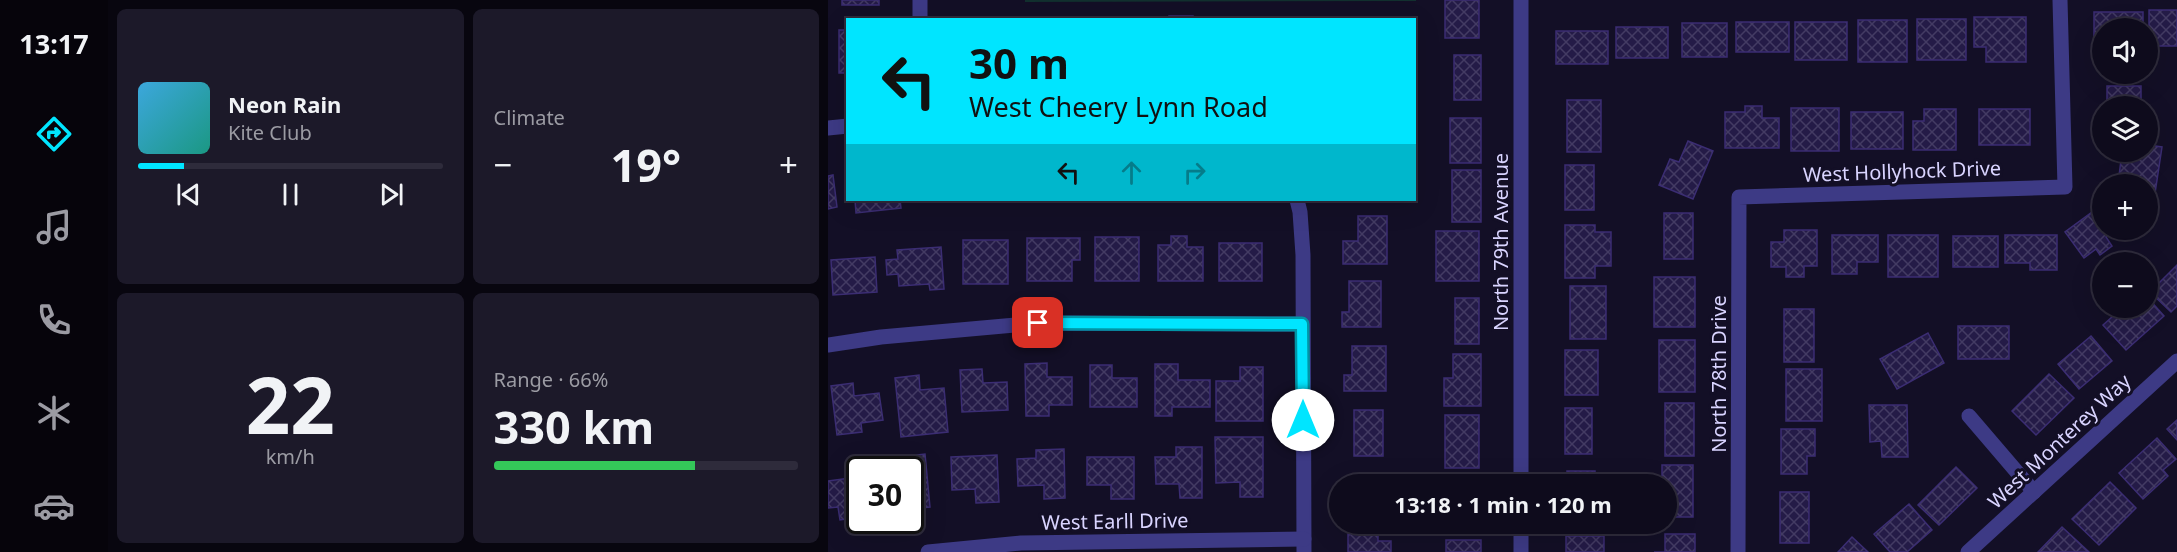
<!DOCTYPE html>
<html lang="en">
<head>
<meta charset="utf-8">
<style>
  :root { --surface:#0e0b1c; --page:#1c1929; --text:#f1f3f6; --muted:#9b9ba3; --line:#2e2b3b; --accent:#00e5ff }
  body { margin:0; font-family:"Noto Sans",sans-serif; background:var(--page); color:var(--text); height:100vh; display:flex; flex-direction:column; font-size:22px; white-space:nowrap }
  * { box-sizing:border-box; margin:0 }
  p { font-size:20px; color:var(--muted) }
  .icon { flex:none; width:33px; height:33px; fill:none; stroke:currentColor; stroke-width:2; stroke-linecap:round; stroke-linejoin:round }
  .map { position:relative; flex:1; overflow:hidden }
  .sheet { display:flex; flex-direction:column; gap:9px; padding:9px; background:#08060f; width:720px }
  .sheet>* { flex:none }
  .guide { position:absolute; left:18px; top:18px; width:570px; height:183px; border-radius:0px; box-shadow:0 6px 24px #0002,0 0 0 2px var(--line); background:#00e5ff; color:#111; overflow:hidden }
  .controls { position:absolute; left:1264px; top:18px; display:grid; gap:12px }
  .controls a { display:grid; place-items:center; width:66px; height:66px; border-radius:50%; background:var(--surface); box-shadow:0 6px 24px #0002,0 0 0 2px var(--line); font-size:30px }
  .speed { position:absolute; left:18px; top:456px; display:flex; gap:12px; font-size:30px; font-weight:700; text-align:center }
  .speed>* { display:grid; place-content:center; width:78px; height:78px; border-radius:50%; background:var(--surface); box-shadow:0 6px 24px #0002,0 0 0 2px var(--line); line-height:1 }
  .speed .limit { border:3px solid #111; border-radius:9px; background:#fff; color:#111 }
  .pin { position:absolute; display:grid; place-items:center; width:51px; height:51px; color:#fff; margin:-26px; border-radius:12px; box-shadow:0 3px 9px #0006 }
  .me { position:absolute; width:66px; margin:-33px; rotate:0deg; stroke-linejoin:round; filter:drop-shadow(0 0 4px #0008) }
  .turn { display:flex; align-items:center; gap:21px; height:126px; padding:0 24px; font-size:27px }
  .turn .icon { width:78px; height:78px; stroke-width:2.5 }
  .turn b { display:block; font-size:42px; line-height:51px }
  .lanes { display:flex; align-items:center; height:57px; padding:0 24px; background:#0003; justify-content:center; gap:30px; direction:ltr }
  .lanes .off { opacity:.35 }
  .big { font-size:45px; font-weight:700; line-height:1.1 }
  .sheet .tile { flex:1; display:flex; flex-direction:column; justify-content:center; gap:9px; min-width:0; padding:0 21px; border-radius:9px; background:var(--page) }
  .sheet .dial { align-items:center; gap:0 }
  .dial b { font-size:78px; line-height:1 }
  .song { display:flex; align-items:center; gap:18px }
  .cover { width:72px; height:72px; border-radius:9px; background:linear-gradient(135deg,hsl(200 70% 55%),hsl(170 70% 35%)) }
  .played { height:6px; border-radius:3px; background:linear-gradient(90deg,var(--accent) 15%,var(--line) 15%) }
  .keys { display:flex; justify-content:space-around; direction:ltr }
  .heat { display:flex; justify-content:space-between; align-items:center; font-size:33px; direction:ltr }
  .charge { height:9px; border-radius:4px; background:linear-gradient(90deg,#34c759 66%,var(--line) 0) }
  .sheet .tiles { flex:1; display:grid; gap:9px; grid-template-columns:repeat(2,1fr) }
  .trip { position:absolute; left:501px; top:474px; width:348px; height:60px; border-radius:30px; background:var(--surface); box-shadow:0 6px 24px #0002,0 0 0 2px var(--line); font-weight:700; line-height:60px; text-align:center }
  main { display:flex; flex:1; min-height:0 }
  .tabs { display:flex; flex-direction:column; width:108px; justify-content:space-around; align-items:center; background:#06040b; color:var(--muted) }
  .tabs .icon { width:42px; height:42px }
  .tabs .active { color:var(--accent) }
  .tabs b { font-size:27px; color:var(--text) }
  .map>svg:first-child { display:block }
</style>
</head>
<body>
<main>
<nav class="tabs">
<b>13:17</b>
<svg class="icon active" aria-label="directions" viewBox="0 0 24 24"><path d="M12 3l9 9-9 9-9-9zM9 14v-3h6M13 9l2 2-2 2"/></svg>
<svg class="icon" aria-label="music" viewBox="0 0 24 24"><path d="M9 18V5l10-2v13"/><circle cx="6" cy="18" r="3"/><circle cx="16" cy="16" r="3"/></svg>
<svg class="icon" aria-label="phone" viewBox="0 0 24 24"><path d="M5 4h4l2 5-3 2q2 4 5 5l2-3 5 2v4C11 20 4 13 5 4z"/></svg>
<svg class="icon" aria-label="climate" viewBox="0 0 24 24"><path d="M12 3v18M4 7l16 10M4 17L20 7"/></svg>
<svg class="icon" aria-label="car" viewBox="0 0 24 24"><path d="M5 17H2v-5l4-1 3-4h7l3 4 3 1v5h-3M9 17h6M6 11h13"/><circle cx="7" cy="17" r="2"/><circle cx="17" cy="17" r="2"/></svg>
</nav>
<section class="sheet">
<div class="tiles">
<div class="tile">
<div class="song"><i class="cover"></i><div><b>Neon Rain</b><p>Kite Club</p></div></div>
<div class="played"></div>
<div class="keys"><svg class="icon" aria-label="previous" viewBox="0 0 24 24"><path d="M18 5L8 12l10 7zM5 5v14"/></svg><svg class="icon" aria-label="pause" viewBox="0 0 24 24"><path d="M8 5v14M16 5v14"/></svg><svg class="icon" aria-label="next" viewBox="0 0 24 24"><path d="M6 5l10 7-10 7zM19 5v14"/></svg></div>
</div>
<div class="tile"><p>Climate</p>
<div class="heat"><a>−</a><b class="big">19°</b><a>+</a></div>
</div>
<div class="tile dial"><b>22</b><p>km/h</p></div>
<div class="tile"><p>Range · 66%</p><b class="big">330 km</b><div class="charge"></div></div>
</div>
</section>
<div class="map">
<svg width="1349" height="552" viewBox="0 0 1349 552">
  <defs>
    <pattern id="building-cross-hatch" width="8" height="8" patternUnits="userSpaceOnUse" patternTransform="scale(1.5)"><rect width="8" height="8" fill="#241b47"/><path d="M0 0l8 8M0 8l8-8" fill="none" stroke="#433b63"/></pattern>
  </defs>
  <rect width="100%" height="100%" fill="#130f26"/>
  <polygon fill="#12302f" points="197,0 588,0 588,1 197,2"/>
  <g fill="url(#building-cross-hatch)" stroke="#3b2d73" stroke-width="1.5">
    <rect x="14" y="0" width="37" height="5"/>
    <rect x="617" y="0" width="34" height="38"/>
    <rect x="1321" y="10" width="28" height="36"/>
    <polygon points="1266,12 1315,12 1315,28 1275,28 1275,55 1266,55"/>
    <rect x="341" y="16" width="24" height="4"/>
    <polygon points="1146,17 1198,17 1198,62 1158,62 1158,47 1146,47"/>
    <rect x="1089" y="19" width="49" height="41"/>
    <rect x="1030" y="20" width="49" height="42"/>
    <rect x="908" y="22" width="53" height="30"/>
    <rect x="967" y="22" width="52" height="38"/>
    <rect x="854" y="23" width="45" height="34"/>
    <rect x="788" y="27" width="52" height="31"/>
    <rect x="11" y="30" width="9" height="43"/>
    <rect x="728" y="31" width="52" height="33"/>
    <rect x="626" y="55" width="27" height="45"/>
    <rect x="1279" y="86" width="34" height="20"/>
    <rect x="739" y="100" width="34" height="52"/>
    <polygon points="917,106 934,106 934,118 951,118 951,148 897,148 897,112 917,112"/>
    <rect x="963" y="108" width="48" height="43"/>
    <polygon points="1096,109 1128,109 1128,150 1085,150 1085,121 1096,121"/>
    <rect x="1151" y="109" width="51" height="36"/>
    <rect x="1023" y="112" width="52" height="37"/>
    <rect x="622" y="118" width="31" height="45"/>
    <polygon points="860,141 885,151 865,199 831,185 842,159 851,162"/>
    <polygon points="1320,145 1334,147 1326,200 1320,199 1320,184 1290,184 1294,152 1320,152"/>
    <rect x="737" y="165" width="29" height="45"/>
    <rect x="624" y="170" width="29" height="52"/>
    <polygon points="5,175 9,207 0,209 0,176"/>
    <polygon points="27,200 72,200 73,208 28,213"/>
    <polygon points="1275,204 1275,230 1288,230 1278,237 1284,246 1272,255 1268,249 1256,258 1237,232"/>
    <rect x="836" y="213" width="29" height="46"/>
    <polygon points="530,216 559,216 559,264 515,264 515,241 530,241"/>
    <polygon points="737,225 767,225 767,232 783,232 783,266 767,266 767,278 737,278"/>
    <polygon points="956,230 989,230 989,266 976,266 976,277 958,277 958,267 943,267 943,242 956,242"/>
    <rect x="608" y="231" width="43" height="50"/>
    <polygon points="1004,235 1050,235 1050,262 1029,262 1029,274 1004,274"/>
    <rect x="1060" y="235" width="50" height="42"/>
    <polygon points="1177,235 1229,235 1229,270 1202,270 1202,263 1177,263"/>
    <polygon points="343,236 359,236 359,247 375,247 375,281 330,281 330,245 343,245"/>
    <rect x="1125" y="236" width="45" height="31"/>
    <rect x="267" y="237" width="44" height="44"/>
    <polygon points="199,238 252,238 252,260 244,260 244,281 199,281"/>
    <rect x="135" y="240" width="45" height="44"/>
    <rect x="391" y="243" width="43" height="38"/>
    <polygon points="113,247 116,289 102,290 101,284 71,286 70,274 59,275 58,260 70,259 69,250"/>
    <polygon points="47,257 49,292 5,295 3,260"/>
    <polygon points="1349,265 1349,306 1343,312 1322,292"/>
    <rect x="826" y="277" width="41" height="50"/>
    <polygon points="521,281 553,281 553,327 514,327 514,312 521,312"/>
    <rect x="742" y="286" width="36" height="53"/>
    <rect x="627" y="298" width="24" height="46"/>
    <polygon points="1320,298 1336,316 1298,350 1275,325 1294,308 1320,308"/>
    <rect x="956" y="309" width="30" height="53"/>
    <rect x="1130" y="326" width="51" height="33"/>
    <polygon points="1100,333 1116,363 1069,389 1052,359"/>
    <polygon points="1263,336 1284,361 1251,389 1230,364"/>
    <rect x="831" y="340" width="36" height="52"/>
    <polygon points="524,346 558,346 558,391 516,391 516,375 524,375"/>
    <rect x="737" y="350" width="33" height="45"/>
    <polygon points="625,354 653,354 653,406 616,406 616,378 625,378"/>
    <polygon points="219,363 219,377 244,377 244,405 221,405 221,416 198,416 197,364"/>
    <polygon points="327,364 350,364 350,380 382,380 382,407 344,407 344,416 327,416"/>
    <polygon points="262,365 284,365 284,378 309,378 309,407 262,407"/>
    <polygon points="412,367 435,367 435,421 388,421 388,381 412,381"/>
    <polygon points="154,369 155,383 179,382 180,410 134,412 132,370"/>
    <rect x="958" y="369" width="36" height="52"/>
    <polygon points="1221,374 1246,398 1208,435 1184,411"/>
    <polygon points="91,375 92,390 116,388 120,432 73,437 67,378"/>
    <polygon points="25,383 26,396 51,393 55,420 33,423 34,432 9,435 3,386"/>
    <rect x="837" y="403" width="29" height="53"/>
    <polygon points="1041,405 1079,405 1080,457 1054,457 1053,441 1042,442"/>
    <rect x="737" y="408" width="27" height="46"/>
    <rect x="526" y="410" width="29" height="46"/>
    <rect x="617" y="415" width="34" height="53"/>
    <polygon points="1349,420 1349,440 1339,429"/>
    <polygon points="953,429 987,429 987,456 979,456 979,474 953,474"/>
    <polygon points="387,437 435,437 435,497 412,497 412,482 388,483"/>
    <polygon points="1329,438 1348,459 1335,470 1340,476 1315,499 1291,473"/>
    <polygon points="348,447 374,447 374,498 352,498 351,484 328,484 327,457 348,457"/>
    <polygon points="236,449 237,498 216,499 216,485 190,486 189,459 208,458 208,450"/>
    <polygon points="97,454 102,507 82,509 82,470 61,470 73,468 72,457"/>
    <polygon points="169,455 171,502 148,503 147,489 124,490 123,457"/>
    <polygon points="259,457 306,457 306,499 283,499 283,485 259,485"/>
    <polygon points="834,465 865,465 865,517 838,517 838,484 834,484"/>
    <polygon points="1128,467 1149,488 1111,525 1090,505"/>
    <rect x="739" y="471" width="28" height="13"/>
    <polygon points="29,477 32,517 12,520 10,507 0,508 0,481"/>
    <rect x="519" y="477" width="40" height="7"/>
    <rect x="613" y="479" width="36" height="5"/>
    <polygon points="1282,482 1308,508 1271,545 1244,519"/>
    <rect x="952" y="492" width="29" height="51"/>
    <polygon points="1081,504 1104,530 1079,552 1062,552 1046,534"/>
    <rect x="613" y="524" width="36" height="7"/>
    <polygon points="1234,527 1261,552 1210,552"/>
    <polygon points="520,534 550,534 550,541 563,541 563,552 520,552"/>
    <polygon points="837,534 867,534 867,552 826,552 837,552"/>
    <rect x="738" y="536" width="38" height="16"/>
    <polygon points="1024,537 1040,552 1010,552"/>
    <rect x="618" y="540" width="35" height="12"/>
  </g>
  <g fill="none" stroke-linecap="round" stroke-linejoin="round">
    <g stroke="#3d3a85" stroke-width="15">
      <polyline points="693,0 693,484"/>
      <polyline points="92,20 92,0"/>
      <polyline points="0,128 20,126"/>
      <polyline points="469,200 472,212 475,255 476,552"/>
      <polyline points="0,345 53,337 210,323 474,324"/>
      <polyline points="1141,416 1206,492"/>
      <polyline points="693,524 693,552"/>
      <polyline points="100,552 193,543 476,539"/>
      <polyline points="910,552 911,197 1237,187 1232,0"/>
      <polyline points="1140,552 1349,361"/>
    </g>
  </g>
  <g fill="none" stroke-linecap="round" stroke-linejoin="round">
    <g stroke="#0095a6" stroke-width="15">
      <polyline id="route" points="210,323 474,324 475,420"/>
    </g>
    <use href="#route" stroke="#00e5ff" stroke-width="10"/>
  </g>
  <g text-anchor="middle" dominant-baseline="central" stroke-width="6" stroke-linejoin="round" paint-order="stroke">
    <g font-size="20" fill="#d9d4ff" stroke="#130f26">
      <text transform="translate(1074 171) rotate(-2)">West Hollyhock Drive</text>
      <text transform="translate(672 242) rotate(-90)">North 79th Avenue</text>
      <text transform="translate(890 374) rotate(-90)">North 78th Drive</text>
      <text transform="translate(1231 441) rotate(-43)">West Monterey Way</text>
      <text transform="translate(287 521) rotate(-1)">West Earll Drive</text>
    </g>
  </g>
</svg>
<div class="controls">
<a><svg class="icon" aria-label="sound" viewBox="0 0 24 24"><path d="M4 9h4l5-4v14l-5-4H4zM17 9q2 3 0 6"/></svg></a>
<a><svg class="icon" aria-label="layers" viewBox="0 0 24 24"><path d="M12 4l9 5-9 5-9-5zM3 14l9 5 9-5"/></svg></a>
<a>+</a>
<a>−</a>
</div>
<div class="speed"><div class="limit">30</div></div>
<div class="pin" style="left:210px;top:323px;background:#d93025"><svg class="icon" aria-label="arrive" viewBox="0 0 24 24"><path d="M6 21V4h12l-3 4 3 4H6"/></svg></div>
<svg class="me" style="left:475px;top:420px" viewBox="-20 -20 40 40"><circle r="19" fill="#fff"/><path d="M0-13L10 11 0 6-10 11z" fill="#00e5ff"/></svg>
<div class="trip">13:18 · 1 min · 120 m</div>
<div class="guide">
<div class="turn"><svg class="icon" aria-label="left" viewBox="0 0 24 24"><path d="M17 20v-9H6M10 6l-5 5 5 5"/></svg><div><b>30 m</b>West Cheery Lynn Road</div></div>
<div class="lanes"><svg class="icon" aria-label="left" viewBox="0 0 24 24"><path d="M17 20v-9H6M10 6l-5 5 5 5"/></svg><svg class="icon off" aria-label="ahead" viewBox="0 0 24 24"><path d="M12 20V5M6 11l6-6 6 6"/></svg><svg class="icon off" aria-label="right" viewBox="0 0 24 24"><path d="M7 20v-9h11M14 6l5 5-5 5"/></svg></div>
</div>
</div>
</main>
</body>
</html>
